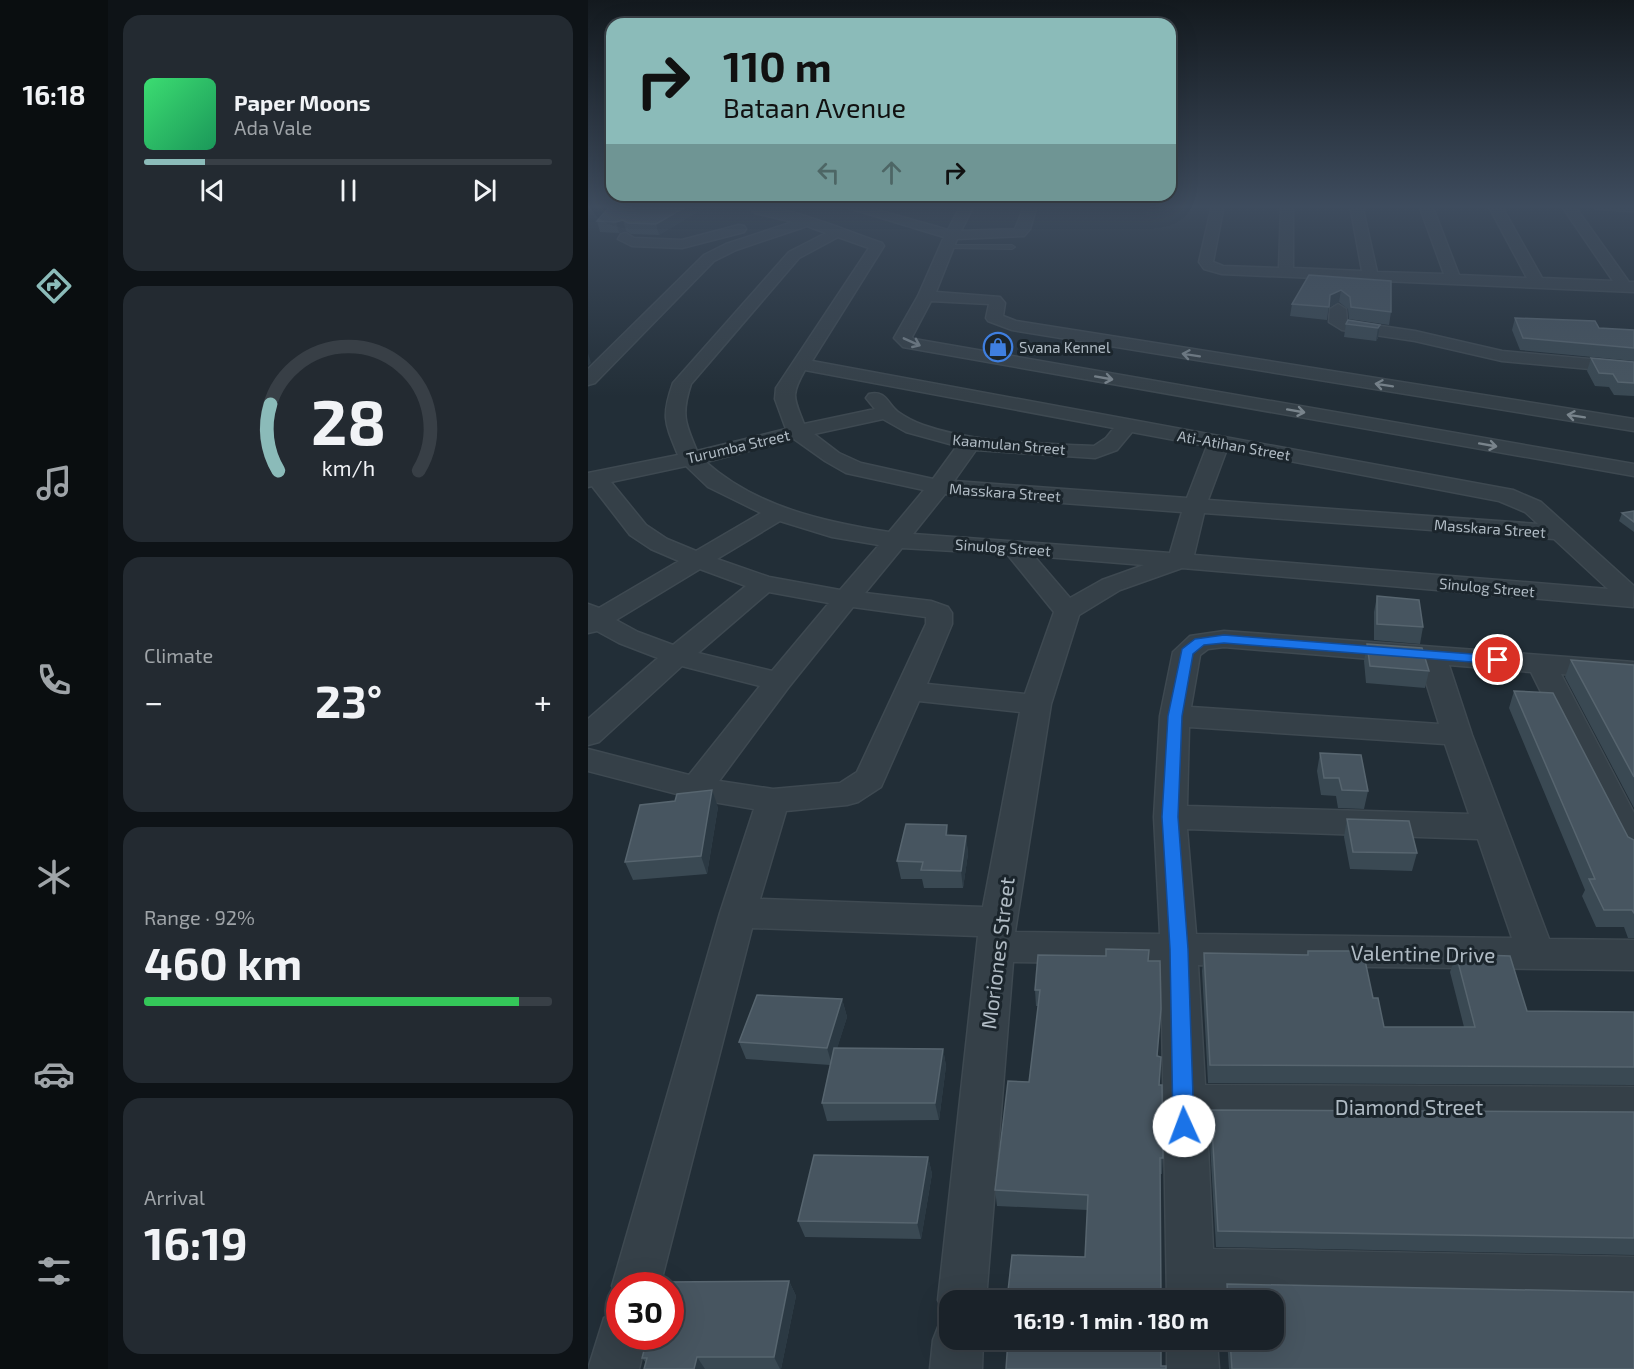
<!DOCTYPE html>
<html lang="en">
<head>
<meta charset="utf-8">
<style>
  :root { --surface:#1a2229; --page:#232a31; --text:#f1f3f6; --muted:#9fa4a8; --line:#383f46; --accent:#8bbbb9 }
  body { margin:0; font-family:"Exo 2",sans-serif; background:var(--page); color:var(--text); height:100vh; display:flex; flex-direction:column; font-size:22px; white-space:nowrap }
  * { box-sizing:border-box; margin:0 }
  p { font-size:20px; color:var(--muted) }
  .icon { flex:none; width:33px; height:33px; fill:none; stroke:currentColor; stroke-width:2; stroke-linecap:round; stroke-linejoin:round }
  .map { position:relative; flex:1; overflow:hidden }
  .panel { display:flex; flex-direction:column; gap:15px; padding:15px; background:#0e1317; width:480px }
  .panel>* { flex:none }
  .banner { position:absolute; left:18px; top:18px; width:570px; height:183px; border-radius:18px; box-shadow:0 6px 24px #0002,0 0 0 2px var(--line); background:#8bbbb9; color:#111; overflow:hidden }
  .speed { position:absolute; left:18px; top:1272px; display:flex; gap:12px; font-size:30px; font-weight:700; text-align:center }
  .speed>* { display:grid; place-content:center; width:78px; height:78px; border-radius:50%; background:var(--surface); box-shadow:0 6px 24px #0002,0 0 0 2px var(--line); line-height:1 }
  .speed .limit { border:9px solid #d22; background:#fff; color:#111 }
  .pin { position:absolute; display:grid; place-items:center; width:51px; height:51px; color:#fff; margin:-26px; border:3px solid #fff; border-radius:50%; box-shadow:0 2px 6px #0007 }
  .me { position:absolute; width:66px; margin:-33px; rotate:358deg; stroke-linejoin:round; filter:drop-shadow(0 0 4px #0008) }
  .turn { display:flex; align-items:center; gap:21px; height:126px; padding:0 18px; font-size:27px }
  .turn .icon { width:78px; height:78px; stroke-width:2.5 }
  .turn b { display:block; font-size:42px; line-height:51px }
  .lanes { display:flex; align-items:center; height:57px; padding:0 18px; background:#0003; justify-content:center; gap:30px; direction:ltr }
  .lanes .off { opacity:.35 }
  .big { font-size:45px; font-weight:700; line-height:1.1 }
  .panel .widget { flex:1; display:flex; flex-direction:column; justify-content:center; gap:9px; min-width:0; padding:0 21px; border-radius:18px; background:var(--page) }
  .panel .dial { align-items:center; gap:0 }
  .dial svg { height:156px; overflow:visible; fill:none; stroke:var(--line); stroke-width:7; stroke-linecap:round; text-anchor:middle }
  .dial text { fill:var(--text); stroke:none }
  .song { display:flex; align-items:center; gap:18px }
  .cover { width:72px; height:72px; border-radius:9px; background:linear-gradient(135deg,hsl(140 70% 55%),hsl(150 70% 35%)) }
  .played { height:6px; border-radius:3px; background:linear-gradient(90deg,var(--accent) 15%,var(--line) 15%) }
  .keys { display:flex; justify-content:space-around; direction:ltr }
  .heat { display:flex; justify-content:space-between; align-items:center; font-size:33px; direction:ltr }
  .charge { height:9px; border-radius:4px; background:linear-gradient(90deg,#34c759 92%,var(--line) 0) }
  .trip { position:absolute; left:351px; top:1290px; width:345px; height:60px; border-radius:18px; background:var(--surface); box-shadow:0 6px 24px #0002,0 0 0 2px var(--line); font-weight:700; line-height:60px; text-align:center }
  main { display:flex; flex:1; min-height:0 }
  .tabs { display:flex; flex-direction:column; width:108px; justify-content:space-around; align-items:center; background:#0a0e10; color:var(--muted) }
  .tabs .icon { width:42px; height:42px }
  .tabs .current { color:var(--accent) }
  .tabs b { font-size:27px; color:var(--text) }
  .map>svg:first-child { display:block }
</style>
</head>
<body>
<main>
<nav class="tabs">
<b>16:18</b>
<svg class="icon current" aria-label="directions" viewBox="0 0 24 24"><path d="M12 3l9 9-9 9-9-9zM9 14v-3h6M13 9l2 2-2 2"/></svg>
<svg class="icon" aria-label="music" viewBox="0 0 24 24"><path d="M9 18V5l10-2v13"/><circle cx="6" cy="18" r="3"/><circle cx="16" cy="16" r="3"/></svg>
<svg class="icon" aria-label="phone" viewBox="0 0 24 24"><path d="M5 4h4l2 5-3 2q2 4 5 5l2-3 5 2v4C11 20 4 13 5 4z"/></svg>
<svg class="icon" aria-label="climate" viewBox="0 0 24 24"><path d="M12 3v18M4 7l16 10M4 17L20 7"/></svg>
<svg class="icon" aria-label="car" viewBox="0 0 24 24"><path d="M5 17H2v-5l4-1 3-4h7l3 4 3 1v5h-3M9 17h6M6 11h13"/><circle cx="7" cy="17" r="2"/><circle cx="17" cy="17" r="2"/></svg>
<svg class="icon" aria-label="filters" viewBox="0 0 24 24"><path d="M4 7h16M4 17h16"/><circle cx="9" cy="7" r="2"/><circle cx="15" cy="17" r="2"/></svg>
</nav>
<section class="panel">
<div class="widget">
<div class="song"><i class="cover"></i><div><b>Paper Moons</b><p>Ada Vale</p></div></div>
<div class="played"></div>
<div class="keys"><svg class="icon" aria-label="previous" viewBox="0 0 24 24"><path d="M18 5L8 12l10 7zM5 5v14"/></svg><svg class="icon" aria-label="pause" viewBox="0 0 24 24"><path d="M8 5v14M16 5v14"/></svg><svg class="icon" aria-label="next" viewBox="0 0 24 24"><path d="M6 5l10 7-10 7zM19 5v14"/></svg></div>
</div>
<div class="widget dial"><svg viewBox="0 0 100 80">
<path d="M14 69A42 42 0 1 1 86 69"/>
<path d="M14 69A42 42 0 0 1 10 35" stroke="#8bbbb9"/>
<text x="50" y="56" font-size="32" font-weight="700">28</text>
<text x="50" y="72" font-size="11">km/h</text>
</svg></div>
<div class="widget"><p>Climate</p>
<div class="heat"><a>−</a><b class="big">23°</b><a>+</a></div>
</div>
<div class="widget"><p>Range · 92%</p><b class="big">460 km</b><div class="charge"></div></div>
<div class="widget"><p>Arrival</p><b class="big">16:19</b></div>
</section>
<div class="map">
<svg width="1046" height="1369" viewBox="0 0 1046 1369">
  <rect width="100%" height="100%" fill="#222e37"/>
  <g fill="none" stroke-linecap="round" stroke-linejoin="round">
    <path fill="#162734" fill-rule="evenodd" d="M85 205C74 222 21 220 0 222V206Z"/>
    <g stroke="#3e4951" stroke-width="2">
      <polygon id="lane" points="357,245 424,245 427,247 424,249 359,248"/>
    </g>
    <g stroke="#3e4951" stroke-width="3">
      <g id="street">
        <path d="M158 205C199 205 255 230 294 243L296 246 224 361 925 490 953 502 1046 586 1045 607 594 568 532 590 491 615 463 704 427 932 572 934 566 817 572 716 585 652 602 636 636 631 1046 662V680L973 674 1046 813V858L1034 854 1029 845 943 672 861 665 884 735 961 939 1046 940V970L610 965 617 1085 1046 1087V1127L619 1125 625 1249 1046 1257V1305L627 1297V1300H579L573 964 425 962 398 1300H362V1340H395L394 1369H342L345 1340 352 1322 361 1319 357 1317 350 1300 390 936 164 928 72 1286H32L31 1303 24 1286 132 913 166 809 108 799 0 771V749L101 775 172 686 94 666 11 742 0 745V719L70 658 31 643 9 631 0 633V604L11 608 91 561 63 549 42 535 4 486 0 487V473L90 455C77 423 73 417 85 383L201 252 238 233 219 226 148 250 126 261 7 383 0 385V369L116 255 138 244 205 222 167 213ZM250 237 281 248 188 388 187 399 198 429 109 451C97 423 93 414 103 384L211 258ZM217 370 526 428 518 438 506 446C449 443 389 444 335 425 327 422 317 417 310 412 299 403 298 390 281 394L278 398 287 409 216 424C206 398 202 396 217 370ZM295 419 318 432 369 446 345 479 273 463 251 453 226 434ZM544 432 619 446 599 498 366 481 388 450 507 458 529 450ZM206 439 237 461 258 473 336 490 301 532C237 522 168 507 118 462ZM639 449 911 501 937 512 950 524 620 500ZM98 466 120 487 173 513 108 551 79 539 58 525 23 482ZM357 494 594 512 582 553 325 534ZM616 513 966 539 1020 589 606 555ZM192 521 244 537 291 545 252 590 181 577 129 559ZM314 548 419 554 466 612 437 694 339 684 364 624V613L360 607 343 601 277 593ZM446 556 556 565 514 580 482 598ZM112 569 158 586 85 645 50 632 28 620ZM181 592 241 603 184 671 110 653ZM265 607 338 617V624L269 772 252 783 185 789 131 781 200 688ZM636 647 832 663 851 724 603 707 612 655 620 649ZM331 701 432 712 395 907 172 899 198 811 259 805 270 802 293 787ZM601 727 857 744 881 814 599 806ZM599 829 890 839 924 938 608 934Z"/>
        <polygon points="251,205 272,205 360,230 373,205 386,205 373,231 427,229 437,205 449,205 442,229 436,236 369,239 348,292 412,297 417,303 415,316 428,321 1046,419 1046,431 424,330 400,321 398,318 401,304 343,301 324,337 326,339 1046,464 1046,476 315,347 306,338 330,296 356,237"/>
        <polygon points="624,205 636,205 625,262 635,266 691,268 693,205 705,205 705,268 774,271 762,205 774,205 789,272 856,274 831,205 844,205 871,275 939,278 900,205 913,205 954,278 1025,281 973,205 986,205 1041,282 1046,282 1046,292 634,274 616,269 611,262"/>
        <polygon points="1002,205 1046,205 1046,211 1008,209"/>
        <polygon points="151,225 156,226 158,229 156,232 94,248 44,246 30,239 33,234 38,233 46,238 94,240"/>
        <polygon points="750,304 758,309 759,321 827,331 914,351 1046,363 1046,373 914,361 827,341 754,330 741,322 742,309"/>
        <polygon points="32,1312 32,1336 59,1336 51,1369 0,1369 16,1318"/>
        <polygon points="579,1340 629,1340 631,1369 579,1369"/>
      </g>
    </g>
    <use href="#lane" fill="#354048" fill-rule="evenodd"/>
    <use href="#street" fill="#354048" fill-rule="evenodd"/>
  </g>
  <g fill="#3a4953">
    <polygon points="121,205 71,235 43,234 38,231 31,233 12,232 9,221"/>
    <polygon points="721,275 803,312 801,325 761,319 760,309 751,302 741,307 739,320 702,316 704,304"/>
    <polygon points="927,318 1011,328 1046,330 1046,361 932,350 924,330"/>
    <polygon points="758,324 792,325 790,338 788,341 756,337"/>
    <polygon points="1003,358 1046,362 1046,396 1026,395 1021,387 1007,386 999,371"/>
    <polygon points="1046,511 1046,532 1031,521 1034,513"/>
    <polygon points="789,596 835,627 832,644 786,640 786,612"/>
    <polygon points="779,644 841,671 837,688 778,683 776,661"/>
    <polygon points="983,660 1046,665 1046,808 977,677"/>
    <polygon points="926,691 1040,837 1046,840 1046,938 1040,938 1036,927 1008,927 994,896 997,890 921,708"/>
    <polygon points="732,753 780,791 776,809 750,808 748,796 733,795 729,771"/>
    <polygon points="87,801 130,807 119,874 45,880 37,862"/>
    <polygon points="759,819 829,853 824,871 762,869 756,837"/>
    <polygon points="361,836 378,836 380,854 375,888 336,888 334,879 313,879 309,861"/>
    <polygon points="720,951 785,998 796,1027 876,1027 862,972 868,954 939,1011 1046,1012 1046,1085 620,1083 614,971 616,953 719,955"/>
    <polygon points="561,961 570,1056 575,1155 574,1174 572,1174 497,1257 500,1210 409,1206 407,1190 441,1082 450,1006 448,1006 447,990"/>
    <polygon points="254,999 259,1017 249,1048 355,1049 358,1066 351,1120 239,1121 234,1103 242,1065 158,1059 151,1042"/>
    <polygon points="623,1110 1046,1112 1046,1255 628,1247 621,1127"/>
    <polygon points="340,1157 344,1174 333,1239 217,1237 210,1221"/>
    <polygon points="201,1281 208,1296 193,1369 56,1369 58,1363 54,1358"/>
    <polygon points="639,1284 1046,1369 641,1369 639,1340 686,1340 686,1300 637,1300"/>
  </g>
  <g fill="#2b3943">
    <polygon points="101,205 121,205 71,235 68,224"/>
    <polygon points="35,220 38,231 31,233 28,222"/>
    <polygon points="753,290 751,302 741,307 739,320 742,295"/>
    <polygon points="792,325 790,338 788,341 790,328"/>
    <polygon points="0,353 3,363 0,366"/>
    <polygon points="124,790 130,807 119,874 113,856"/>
    <polygon points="359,825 362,842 358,835"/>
    <polygon points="378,836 380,854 375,888 373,871"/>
    <polygon points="254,999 259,1017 244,1065 239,1048"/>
    <polygon points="355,1049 358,1066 351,1120 347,1103"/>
    <polygon points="340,1157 344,1174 333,1239 329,1223"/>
    <polygon points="201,1281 208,1296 193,1369 192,1369 186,1357"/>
    <polygon points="109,1357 117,1369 106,1369"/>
  </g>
  <g fill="#475560" stroke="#57656f" stroke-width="1.5">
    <polygon points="23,205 101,205 68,224 40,223 35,220 28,222 9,221"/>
    <polygon points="721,275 803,281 803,312 763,307 762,297 753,290 742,295 741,307 704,304"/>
    <polygon points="927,318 1007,321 1011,328 1046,330 1046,348 935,338"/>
    <polygon points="760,320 792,325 790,328 758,324"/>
    <polygon points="1003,358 1046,362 1046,383 1030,382 1025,374 1011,373"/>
    <polygon points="1046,511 1046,522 1034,513"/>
    <polygon points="789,596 831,600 835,627 789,624"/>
    <polygon points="779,644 834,648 841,671 782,666"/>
    <polygon points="983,660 1046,665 1046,777"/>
    <polygon points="926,691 965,693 1040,837 1046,840 1046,913 1044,910 1016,910 1001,879 1007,879"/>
    <polygon points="732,753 773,755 780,791 754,790 751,778 736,778"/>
    <polygon points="124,790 113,856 37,862 52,805 87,801 89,794"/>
    <polygon points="759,819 821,821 829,853 765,852"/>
    <polygon points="318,824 359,825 358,835 378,836 373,871 333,870 335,862 309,861"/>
    <polygon points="518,949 561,950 560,961 572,961 573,1009 569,1056 573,1057 571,1085 574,1085 575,1155 575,1158 572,1158 573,1300 419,1300 424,1255 497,1257 500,1195 407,1190 420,1081 441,1082 452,990 447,990 450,955 518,956"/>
    <polygon points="720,951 775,951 785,998 790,998 796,1027 887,1027 868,954 922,956 939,1011 1046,1012 1046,1067 622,1065 616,953 720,955"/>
    <polygon points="169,995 254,999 239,1048 151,1042"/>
    <polygon points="246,1048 355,1049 347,1103 234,1103"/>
    <polygon points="623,1110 1046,1112 1046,1238 630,1231"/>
    <polygon points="226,1155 340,1157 329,1223 210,1221"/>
    <polygon points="201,1281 186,1357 109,1357 106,1369 56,1369 59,1358 54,1358 60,1336 82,1336 82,1286 75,1286 76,1282"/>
    <polygon points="639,1284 1046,1292 1046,1369 644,1369 642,1340 686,1340 686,1300 640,1300"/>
    <polygon points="420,1340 573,1340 573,1366 578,1366 578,1369 418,1369"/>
  </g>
  <defs><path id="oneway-shaft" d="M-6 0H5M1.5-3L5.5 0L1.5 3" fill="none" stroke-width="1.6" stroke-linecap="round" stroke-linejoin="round" transform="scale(1.5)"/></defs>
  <g stroke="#79848c">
    <use href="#oneway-shaft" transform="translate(324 342) rotate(24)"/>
    <use href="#oneway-shaft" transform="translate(603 355) rotate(-171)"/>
    <use href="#oneway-shaft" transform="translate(516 378) rotate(10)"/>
    <use href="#oneway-shaft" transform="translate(796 385) rotate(-171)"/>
    <use href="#oneway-shaft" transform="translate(708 411) rotate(10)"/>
    <use href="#oneway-shaft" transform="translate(988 416) rotate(-171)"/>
    <use href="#oneway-shaft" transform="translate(900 445) rotate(10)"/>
  </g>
  <linearGradient id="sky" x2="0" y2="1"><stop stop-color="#13191e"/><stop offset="0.52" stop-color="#3e4c5e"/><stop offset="1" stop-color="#3e4c5e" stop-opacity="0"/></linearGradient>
  <rect width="1046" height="397" fill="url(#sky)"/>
  <polygon fill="#1a73e8" stroke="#114b97" stroke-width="1.5" points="636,635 910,656 916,660 910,664 636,643 616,645 605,654 594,716 590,817 600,949 606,1126 603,1133 596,1136 589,1133 585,1126 582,949 574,817 580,716 594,649 607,639"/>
  <defs>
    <g id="shop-ring" transform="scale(1.5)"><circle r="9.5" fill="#1b252c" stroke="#3f7fe0" stroke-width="1.5"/><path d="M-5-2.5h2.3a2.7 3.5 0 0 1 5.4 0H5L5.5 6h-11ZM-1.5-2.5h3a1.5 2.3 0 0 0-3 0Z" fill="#3f7fe0"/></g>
  </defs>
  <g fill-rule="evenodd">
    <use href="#shop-ring" x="410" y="347"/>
  </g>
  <g text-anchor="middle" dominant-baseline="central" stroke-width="6" stroke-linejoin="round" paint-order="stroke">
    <g font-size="15" fill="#b0bbc4" stroke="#1b252c" text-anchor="start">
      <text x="431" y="347">Svana Kennel</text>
    </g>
    <g font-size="15" fill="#b0bbc4" stroke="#1b252c">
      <text transform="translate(421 444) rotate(5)">Kaamulan Street</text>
      <text transform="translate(646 445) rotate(10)">Ati-Atihan Street</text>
      <text transform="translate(150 446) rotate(-13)">Turumba Street</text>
      <text transform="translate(417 492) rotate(4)">Masskara Street</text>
      <text transform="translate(902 528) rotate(4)">Masskara Street</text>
      <text transform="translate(415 547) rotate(4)">Sinulog Street</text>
      <text transform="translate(899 587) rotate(5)">Sinulog Street</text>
    </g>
    <g font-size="21" fill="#b0bbc4" stroke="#1b252c">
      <text transform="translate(409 953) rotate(-83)">Moriones Street</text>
      <text transform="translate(835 953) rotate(1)">Valentine Drive</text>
      <text x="821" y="1106">Diamond Street</text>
    </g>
  </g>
</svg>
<div class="speed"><div class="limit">30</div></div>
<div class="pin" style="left:910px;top:660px;background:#d93025"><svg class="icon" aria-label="arrive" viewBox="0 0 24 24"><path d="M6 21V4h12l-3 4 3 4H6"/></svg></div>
<svg class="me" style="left:596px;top:1126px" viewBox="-20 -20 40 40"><circle r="19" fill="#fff"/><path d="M0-13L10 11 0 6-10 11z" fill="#1a73e8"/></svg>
<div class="trip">16:19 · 1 min · 180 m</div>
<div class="banner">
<div class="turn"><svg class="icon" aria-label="right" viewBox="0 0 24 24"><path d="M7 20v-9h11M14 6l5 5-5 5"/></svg><div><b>110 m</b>Bataan Avenue</div></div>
<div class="lanes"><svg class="icon off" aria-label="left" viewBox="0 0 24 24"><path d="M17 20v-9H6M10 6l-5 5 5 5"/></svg><svg class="icon off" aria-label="ahead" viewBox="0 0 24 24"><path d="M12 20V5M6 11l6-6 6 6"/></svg><svg class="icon" aria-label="right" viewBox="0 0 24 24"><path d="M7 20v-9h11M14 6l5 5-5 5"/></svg></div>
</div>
</div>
</main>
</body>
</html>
